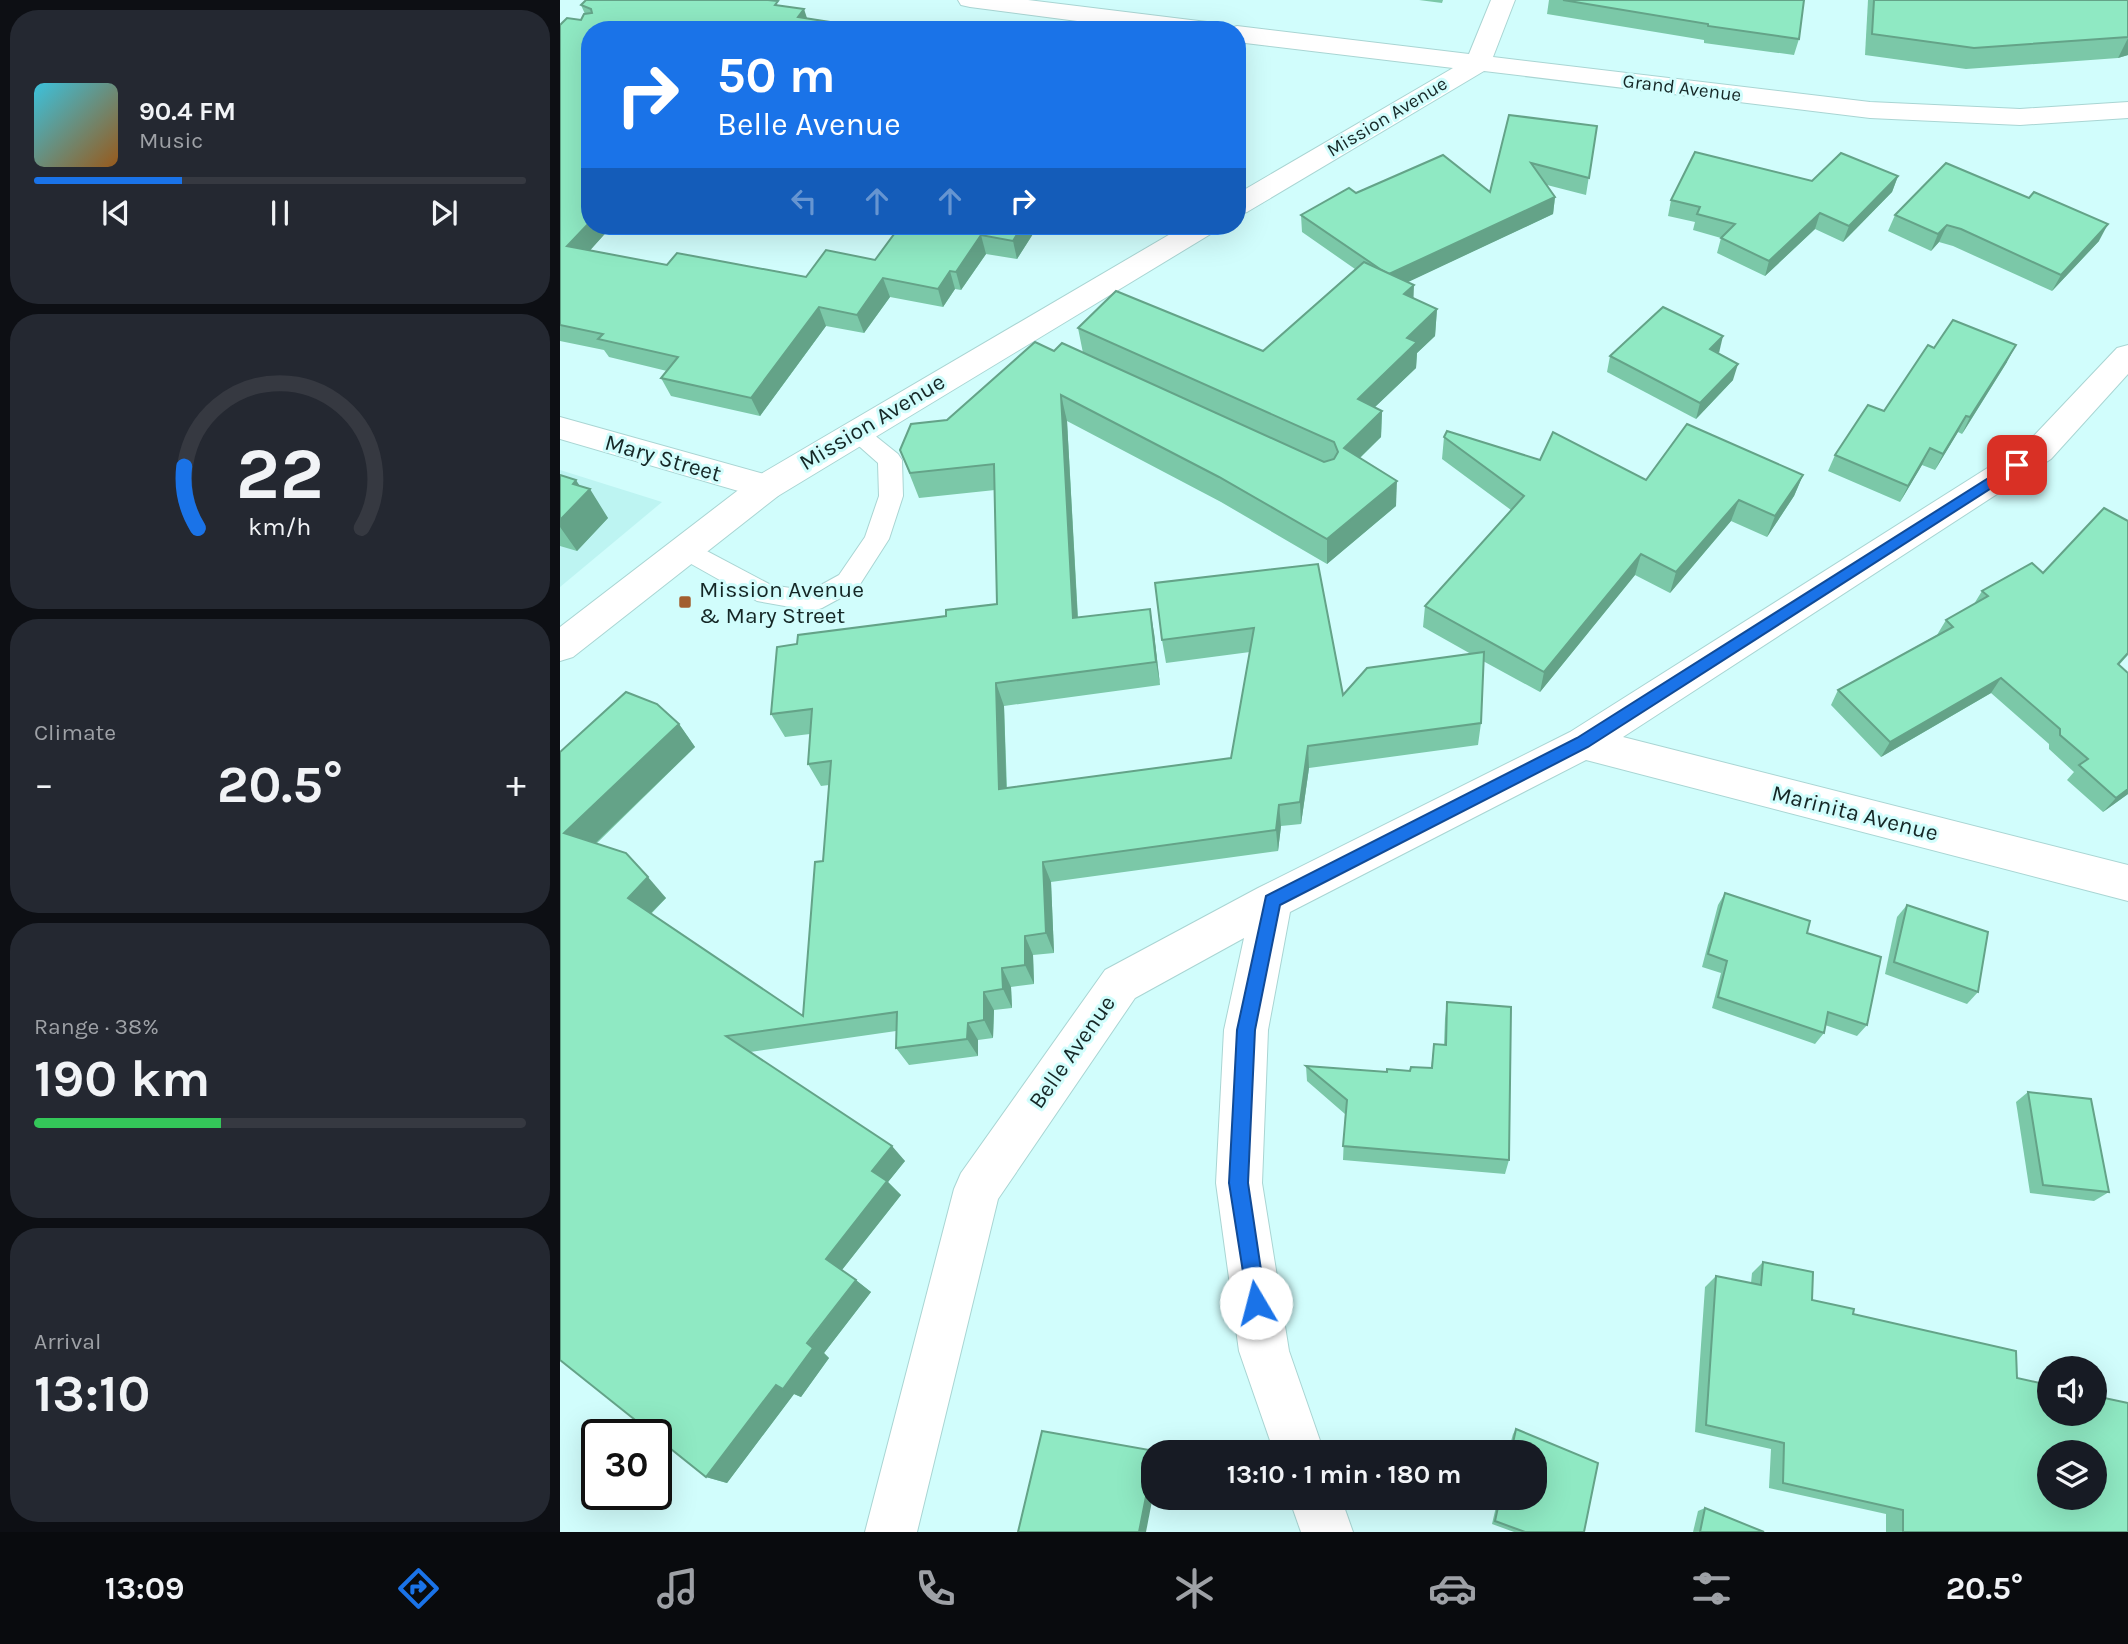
<!DOCTYPE html>
<html lang="en">
<head>
<meta charset="utf-8">
<style>
  :root { --surface:#171b24; --page:#242831; --text:#f1f3f6; --muted:#9ea1a6; --line:#363941; --accent:#1a73e8 }
  body { margin:0; font-family:Karla,sans-serif; background:var(--page); color:var(--text); height:100vh; display:flex; flex-direction:column; font-size:26px; white-space:nowrap }
  * { box-sizing:border-box; margin:0 }
  p { font-size:23px; color:var(--muted) }
  .icon { flex:none; width:38px; height:38px; fill:none; stroke:currentColor; stroke-width:2; stroke-linecap:round; stroke-linejoin:round }
  .map { position:relative; flex:1; overflow:hidden }
  .drawer { display:flex; flex-direction:column; gap:10px; padding:10px; background:#0d0f14; width:560px }
  .drawer>* { flex:none }
  .top-card { position:absolute; left:21px; top:21px; width:665px; height:214px; border-radius:28px; box-shadow:0 7px 28px #0002; background:#1a73e8; color:#fff; overflow:hidden }
  .controls { position:absolute; left:1477px; top:1356px; display:grid; gap:14px }
  .controls a { display:grid; place-items:center; width:70px; height:70px; border-radius:50%; background:var(--surface); box-shadow:0 7px 28px #0002; font-size:35px }
  .speed { position:absolute; left:21px; top:1419px; display:flex; gap:14px; font-size:35px; font-weight:700; text-align:center }
  .speed>* { display:grid; place-content:center; width:91px; height:91px; border-radius:50%; background:var(--surface); box-shadow:0 7px 28px #0002; line-height:1 }
  .speed .limit { border:4px solid #111; border-radius:10px; background:#fff; color:#111 }
  .pin { position:absolute; display:grid; place-items:center; width:60px; height:60px; color:#fff; margin:-30px; border-radius:14px; box-shadow:0 4px 10px #0006 }
  .me { position:absolute; width:77px; margin:-38px; rotate:352deg; stroke-linejoin:round; filter:drop-shadow(0 0 5px #0008) }
  .turn { display:flex; align-items:center; gap:24px; height:147px; padding:0 21px; font-size:32px }
  .turn .icon { width:91px; height:91px; stroke-width:2.5 }
  .turn b { display:block; font-size:49px; line-height:60px }
  .lanes { display:flex; align-items:center; height:66px; padding:0 21px; background:#0003; justify-content:center; gap:35px; direction:ltr }
  .lanes .off { opacity:.35 }
  .big { font-size:52px; font-weight:700; line-height:1.1 }
  .drawer .tile { flex:1; display:flex; flex-direction:column; justify-content:center; gap:10px; min-width:0; padding:0 24px; border-radius:28px; background:var(--page) }
  .drawer .dial { align-items:center; gap:0 }
  .dial svg { height:182px; overflow:visible; fill:none; stroke:var(--line); stroke-width:7; stroke-linecap:round; text-anchor:middle }
  .dial text { fill:var(--text); stroke:none }
  .song { display:flex; align-items:center; gap:21px }
  .cover { width:84px; height:84px; border-radius:10px; background:linear-gradient(135deg,hsl(190 70% 55%),hsl(30 70% 35%)) }
  .played { height:7px; border-radius:4px; background:linear-gradient(90deg,var(--accent) 30%,var(--line) 30%) }
  .keys { display:flex; justify-content:space-around; direction:ltr }
  .heat { display:flex; justify-content:space-between; align-items:center; font-size:38px; direction:ltr }
  .charge { height:10px; border-radius:5px; background:linear-gradient(90deg,#34c759 38%,var(--line) 0) }
  .trip { position:absolute; left:581px; top:1440px; width:406px; height:70px; border-radius:28px; background:var(--surface); box-shadow:0 7px 28px #0002; font-weight:700; line-height:70px; text-align:center }
  .dock { display:flex; height:112px; justify-content:space-around; align-items:center; background:#090b0e; color:var(--muted) }
  .dock .icon { width:49px; height:49px }
  .dock .selected { color:var(--accent) }
  .dock b { font-size:32px; color:var(--text) }
  main { display:flex; flex:1; min-height:0 }
  .map>svg:first-child { display:block }
</style>
</head>
<body>
<main>
<section class="drawer">
<div class="tile">
<div class="song"><i class="cover"></i><div><b>90.4 FM</b><p>Music</p></div></div>
<div class="played"></div>
<div class="keys"><svg class="icon" aria-label="previous" viewBox="0 0 24 24"><path d="M18 5L8 12l10 7zM5 5v14"/></svg><svg class="icon" aria-label="pause" viewBox="0 0 24 24"><path d="M8 5v14M16 5v14"/></svg><svg class="icon" aria-label="next" viewBox="0 0 24 24"><path d="M6 5l10 7-10 7zM19 5v14"/></svg></div>
</div>
<div class="tile dial"><svg viewBox="0 0 100 80">
<path d="M14 69A42 42 0 1 1 86 69"/>
<path d="M14 69A42 42 0 0 1 8 42" stroke="#1a73e8"/>
<text x="50" y="56" font-size="32" font-weight="700">22</text>
<text x="50" y="72" font-size="11">km/h</text>
</svg></div>
<div class="tile"><p>Climate</p>
<div class="heat"><a>−</a><b class="big">20.5°</b><a>+</a></div>
</div>
<div class="tile"><p>Range · 38%</p><b class="big">190 km</b><div class="charge"></div></div>
<div class="tile"><p>Arrival</p><b class="big">13:10</b></div>
</section>
<div class="map">
<svg width="1568" height="1532" viewBox="0 0 1568 1532">
  <rect width="100%" height="100%" fill="#d1fdfc"/>
  <polygon fill="#bdf4f2" points="0,470 102,502 0,587"/>
  <g fill="none" stroke-linecap="round" stroke-linejoin="round">
    <g stroke="#a9d5d3" stroke-width="2">
      <polygon id="lane" points="295,424 303,426 338,454 342,460 343,496 329,539 297,589 262,608 253,611 197,601 117,556 113,549 117,542 126,540 211,585 250,591 279,575 305,537 319,496 318,463 283,432 287,426"/>
    </g>
    <g stroke="#a9d5d3" stroke-width="2">
      <g id="street">
        <polygon points="1568,345 1568,374 1491,459 1063,737 1568,865 1568,901 1026,760 730,912 708,1030 702,1183 729,1351 764,1452 714,1452 679,1351 656,1183 664,1030 684,938 575,998 438,1199 357,1532 305,1532 394,1189 401,1173 545,970 698,888 1010,732 1467,443 1557,348"/>
        <polygon points="0,417 218,478 223,487 218,496 206,499 0,439"/>
        <polygon points="729,1498 781,1498 793,1532 741,1532"/>
      </g>
    </g>
    <g stroke="#a9d5d3" stroke-width="2">
      <g id="secondary">
        <polygon points="398,0 468,0 647,22 656,25 659,30 586,30 410,7 401,5"/>
        <polygon points="931,0 955,0 933,57 1310,102 1460,109 1568,102 1568,118 1460,125 1310,118 924,71 687,212 677,215 677,194 893,68 677,42 677,30 668,29 677,26 909,54"/>
        <polygon points="624,226 658,226 654,232 218,496 13,657 0,661 0,627 194,478"/>
      </g>
    </g>
    <use href="#lane" fill="#fff" fill-rule="evenodd"/>
    <use href="#street" fill="#fff" fill-rule="evenodd"/>
    <use href="#secondary" fill="#fff" fill-rule="evenodd"/>
  </g>
  <g fill="#7bc8a8">
    <polygon points="859,0 883,0 882,3"/>
    <polygon points="989,0 1244,0 1239,39 1234,55 1144,43 1144,40 987,14"/>
    <polygon points="1308,0 1568,0 1568,55 1558,58 1406,69 1305,55"/>
    <polygon points="21,5 219,6 247,18 302,27 303,30 30,30 30,226 51,227 30,250 107,265 246,277 315,260 340,226 478,226 457,259 426,254 401,290 395,289 383,307 330,297 304,333 266,326 200,416 111,396 101,378 107,371 49,357 44,350 0,341 0,25 21,20 25,14"/>
    <polygon points="949,115 1037,126 1026,195 987,185 995,197 993,214 847,282 853,298 877,309 875,336 857,353 856,368 815,407 822,411 821,437 800,458 836,506 767,564 661,502 507,421 518,618 594,633 600,685 444,706 447,788 671,758 690,652 606,663 602,640 758,564 783,695 911,654 863,627 865,606 951,510 882,459 884,437 980,460 1086,480 1243,475 1234,496 1207,537 1171,521 1110,593 1075,575 980,692 923,661 921,723 918,745 749,768 741,824 721,826 718,851 491,882 494,953 473,955 474,984 451,987 452,1008 434,1010 433,1038 418,1040 418,1056 349,1065 336,1048 336,1031 190,1052 345,1161 328,1182 341,1195 282,1270 311,1292 264,1353 269,1358 241,1397 234,1394 167,1483 146,1477 0,752 119,724 135,747 36,844 106,898 91,914 243,1016 263,861 269,785 261,786 248,764 250,734 225,737 211,714 237,644 386,616 437,604 435,490 359,498 340,450 494,351 523,353 518,328 703,351 795,269 742,232 741,215 796,193 930,192"/>
    <polygon points="1338,176 1332,192 1283,242 1255,229 1205,276 1157,253 1161,238 1133,230 1135,222 1108,216 1111,200 1252,181"/>
    <polygon points="1335,215 1539,241 1492,291 1393,246 1379,242 1371,251 1328,231"/>
    <polygon points="1374,348 1447,362 1402,434 1398,432 1375,470 1362,465 1340,502 1268,471 1275,455 1324,411"/>
    <polygon points="1158,354 1173,380 1136,419 1047,372 1050,356"/>
    <polygon points="0,475 20,486 48,518 17,551 0,546"/>
    <polygon points="1568,521 1568,655 1559,665 1568,673 1568,794 1543,812 1507,780 1514,772 1489,749 1489,744 1431,693 1321,757 1271,705 1278,690 1377,635 1386,620 1414,604 1422,591 1483,573"/>
    <polygon points="1165,893 1247,933 1307,1025 1297,1036 1265,1025 1264,1033 1255,1044 1152,1008 1161,973 1142,967 1158,905"/>
    <polygon points="1347,905 1418,992 1407,1004 1325,974 1337,917"/>
    <polygon points="887,1002 949,1160 945,1174 783,1160 785,1114 747,1081 746,1066 827,1072 871,1068 874,1044 884,1045 885,1019"/>
    <polygon points="1468,1092 1549,1192 1534,1201 1470,1193 1456,1102"/>
    <polygon points="1203,1262 1252,1300 1293,1314 1457,1378 1568,1532 1326,1532 1326,1514 1209,1488 1211,1449 1135,1432 1145,1287 1156,1276 1191,1283 1192,1273"/>
    <polygon points="956,1429 1038,1463 1024,1532 954,1532 932,1524 938,1498 975,1498 975,1452 948,1452 953,1434"/>
    <polygon points="1145,1508 1204,1532 1133,1532 1138,1511"/>
  </g>
  <g fill="#64a388">
    <polygon points="244,9 250,27 238,17"/>
    <polygon points="1568,38 1568,55 1558,58"/>
    <polygon points="1338,176 1332,192 1283,242 1289,226"/>
    <polygon points="995,197 993,214 827,292 827,275"/>
    <polygon points="1260,213 1255,229 1205,276 1209,261"/>
    <polygon points="30,222 30,226 50,226 51,227 17,265 7,246"/>
    <polygon points="1548,224 1539,241 1492,291 1501,275"/>
    <polygon points="1387,225 1379,242 1371,251 1378,234"/>
    <polygon points="462,226 478,226 457,259 453,241"/>
    <polygon points="421,235 426,254 401,290 396,272"/>
    <polygon points="390,271 395,289 383,307 378,289"/>
    <polygon points="323,278 330,297 304,333 297,315"/>
    <polygon points="854,285 853,312 844,294"/>
    <polygon points="259,307 266,326 200,416 191,398"/>
    <polygon points="877,309 875,336 857,353 856,368 797,424 798,399 847,338"/>
    <polygon points="1163,336 1159,353 1150,349"/>
    <polygon points="1456,345 1447,362 1402,434 1410,417"/>
    <polygon points="1178,364 1173,380 1136,419 1140,403"/>
    <polygon points="501,395 507,421 519,642 513,618"/>
    <polygon points="822,411 821,437 784,473 784,448"/>
    <polygon points="1406,416 1398,432 1375,470 1383,454"/>
    <polygon points="1370,448 1362,465 1340,502 1348,486"/>
    <polygon points="1243,475 1234,496 1207,537 1215,516"/>
    <polygon points="16,480 25,494 30,489 48,518 17,551 0,527 0,520 13,484"/>
    <polygon points="837,481 836,506 767,564 767,539"/>
    <polygon points="1179,500 1171,521 1110,593 1116,572"/>
    <polygon points="1081,554 1075,575 980,692 984,672"/>
    <polygon points="590,609 594,633 600,685 596,662"/>
    <polygon points="1441,678 1431,693 1321,757 1330,742"/>
    <polygon points="436,683 444,706 447,811 439,789"/>
    <polygon points="119,724 135,747 24,854 4,833"/>
    <polygon points="748,746 749,768 741,824 740,802"/>
    <polygon points="1568,789 1568,794 1543,812 1556,798"/>
    <polygon points="719,805 721,826 718,851 716,830"/>
    <polygon points="483,862 491,882 494,953 486,933"/>
    <polygon points="88,877 106,898 86,918 68,898"/>
    <polygon points="465,936 473,955 474,984 465,965"/>
    <polygon points="442,968 451,987 452,1008 443,989"/>
    <polygon points="424,992 434,1010 433,1038 424,1020"/>
    <polygon points="408,1023 418,1040 418,1056 407,1039"/>
    <polygon points="332,1146 345,1161 328,1182 341,1195 281,1271 266,1259 312,1171"/>
    <polygon points="296,1280 311,1292 264,1353 269,1358 241,1397 234,1394 167,1483 146,1477"/>
    <polygon points="593,1461 593,1496 586,1532 579,1532"/>
  </g>
  <g fill="#8fe9c3" stroke="#64a388" stroke-width="2" fill-rule="evenodd">
    <polygon points="26,0 208,0 218,1 215,5 244,9 238,17 302,27 299,30 30,30 30,222 7,246 107,265 117,253 246,277 266,250 315,260 340,226 462,226 453,241 421,235 396,272 390,271 378,289 323,278 297,315 259,307 191,398 101,378 118,357 38,339 43,334 0,325 0,25 7,18 21,20 24,14 32,13 31,9 21,5"/>
    <polygon points="1003,0 1244,0 1239,39 1148,26 1148,24"/>
    <polygon points="1314,0 1568,0 1568,37 1414,48 1312,34"/>
    <polygon points="949,115 1037,126 1029,178 971,163 995,197 829,274 820,269 741,215 789,188 796,193 883,155 930,192"/>
    <polygon points="1135,152 1252,181 1281,153 1338,176 1289,226 1260,213 1209,261 1161,238 1175,224 1137,214 1140,207 1111,200"/>
    <polygon points="1386,163 1469,198 1474,192 1548,224 1501,275 1401,229 1387,225 1378,234 1335,215"/>
    <polygon points="804,262 854,285 844,294 877,309 847,338 857,342 798,399 822,411 784,448 837,481 767,539 659,477 501,395 513,618 590,609 596,662 436,683 439,789 671,758 694,628 602,640 595,583 758,564 783,695 807,668 924,652 921,723 748,746 740,802 719,805 716,830 483,862 486,933 465,936 465,965 442,968 443,989 424,992 424,1020 408,1023 407,1039 336,1048 337,1012 166,1036 332,1146 312,1171 327,1181 266,1259 296,1280 247,1343 253,1348 223,1389 216,1385 146,1477 96,1437 96,1435 94,1435 0,1360 0,752 66,692 97,704 119,724 4,833 66,853 88,877 68,898 243,1016 255,862 263,861 271,761 248,764 252,709 211,714 217,647 237,644 238,635 386,616 386,610 437,604 434,464 350,473 340,450 351,424 387,420 475,342 494,351 502,343 764,462 774,459 778,452 774,442 518,328 556,291 703,351"/>
    <polygon points="1103,307 1163,336 1150,349 1178,364 1140,403 1050,356"/>
    <polygon points="1393,320 1456,345 1410,417 1406,416 1383,454 1370,448 1348,486 1275,455 1308,405 1324,411 1368,345 1374,348"/>
    <polygon points="1127,424 1243,475 1215,516 1179,500 1116,572 1081,554 984,672 865,606 964,496 884,437 887,431 980,460 993,432 1086,480"/>
    <polygon points="0,475 16,480 13,484 30,489 0,520"/>
    <polygon points="1544,508 1568,521 1568,653 1558,664 1568,673 1568,789 1556,798 1519,765 1528,759 1500,735 1500,729 1441,678 1330,742 1278,690 1393,627 1386,620 1428,596 1422,591 1472,563 1483,573"/>
    <polygon points="1165,893 1250,921 1247,933 1321,957 1307,1025 1268,1012 1264,1033 1158,997 1167,961 1148,954"/>
    <polygon points="1347,905 1428,932 1418,992 1334,962"/>
    <polygon points="887,1002 951,1007 949,1160 783,1146 787,1100 746,1066 827,1072 827,1069 850,1071 851,1067 872,1068 874,1044 886,1045"/>
    <polygon points="1468,1092 1531,1099 1549,1192 1483,1185"/>
    <path d="M1203 1262 1253 1272 1252 1300 1294 1309 1293 1314 1456 1351 1457 1378 1489 1385V1414H1535V1396L1568 1403V1532H1343V1510L1223 1483 1224 1443 1146 1425 1156 1276 1201 1285ZM1489 1452H1535V1498H1489Z"/>
    <polygon points="956,1429 1038,1463 1024,1532 965,1532 935,1521 940,1498 975,1498 975,1452 951,1452"/>
    <polygon points="482,1431 595,1451 595,1452 593,1452 593,1461 579,1532 458,1532"/>
    <polygon points="1145,1508 1204,1532 1140,1532"/>
  </g>
  <polygon fill="#1a73e8" stroke="#114b97" stroke-width="2" points="1457,460 1463,465 1461,469 1028,747 720,905 695,1030 688,1183 706,1303 704,1310 696,1313 689,1310 669,1183 677,1030 706,896 1017,738"/>
  <rect fill="#a25e2f" stroke="#d1fdfc" stroke-width="2.5" x="118" y="595" width="14" height="14" rx="3.5"/>
  <g text-anchor="middle" dominant-baseline="central" stroke-width="6" stroke-linejoin="round" paint-order="stroke">
    <g font-size="19" fill="#152726" stroke="#d1fdfc">
      <text transform="translate(1122 88) rotate(7)">Grand Avenue</text>
      <text transform="translate(827 117) rotate(-31)">Mission Avenue</text>
    </g>
    <g font-size="23" fill="#152726" stroke="#d1fdfc">
      <text transform="translate(312 422) rotate(-31)">Mission Avenue</text>
      <text transform="translate(103 458) rotate(16)">Mary Street</text>
      <text transform="translate(1295 813) rotate(14)">Marinita Avenue</text>
      <text transform="translate(512 1052) rotate(-55)">Belle Avenue</text>
    </g>
    <g font-size="23" fill="#152726" stroke="#d1fdfc" text-anchor="start">
      <text x="139" y="589">Mission Avenue<tspan x="139" dy="26">&amp; Mary Street</tspan></text>
    </g>
  </g>
</svg>
<div class="controls">
<a><svg class="icon" aria-label="sound" viewBox="0 0 24 24"><path d="M4 9h4l5-4v14l-5-4H4zM17 9q2 3 0 6"/></svg></a>
<a><svg class="icon" aria-label="layers" viewBox="0 0 24 24"><path d="M12 4l9 5-9 5-9-5zM3 14l9 5 9-5"/></svg></a>
</div>
<div class="speed"><div class="limit">30</div></div>
<div class="pin" style="left:1457px;top:465px;background:#d93025"><svg class="icon" aria-label="arrive" viewBox="0 0 24 24"><path d="M6 21V4h12l-3 4 3 4H6"/></svg></div>
<svg class="me" style="left:696px;top:1303px" viewBox="-20 -20 40 40"><circle r="19" fill="#fff"/><path d="M0-13L10 11 0 6-10 11z" fill="#1a73e8"/></svg>
<div class="trip">13:10 · 1 min · 180 m</div>
<div class="top-card">
<div class="turn"><svg class="icon" aria-label="right" viewBox="0 0 24 24"><path d="M7 20v-9h11M14 6l5 5-5 5"/></svg><div><b>50 m</b>Belle Avenue</div></div>
<div class="lanes"><svg class="icon off" aria-label="left" viewBox="0 0 24 24"><path d="M17 20v-9H6M10 6l-5 5 5 5"/></svg><svg class="icon off" aria-label="ahead" viewBox="0 0 24 24"><path d="M12 20V5M6 11l6-6 6 6"/></svg><svg class="icon off" aria-label="ahead" viewBox="0 0 24 24"><path d="M12 20V5M6 11l6-6 6 6"/></svg><svg class="icon" aria-label="right" viewBox="0 0 24 24"><path d="M7 20v-9h11M14 6l5 5-5 5"/></svg></div>
</div>
</div>
</main>
<nav class="dock">
<b>13:09</b>
<svg class="icon selected" aria-label="directions" viewBox="0 0 24 24"><path d="M12 3l9 9-9 9-9-9zM9 14v-3h6M13 9l2 2-2 2"/></svg>
<svg class="icon" aria-label="music" viewBox="0 0 24 24"><path d="M9 18V5l10-2v13"/><circle cx="6" cy="18" r="3"/><circle cx="16" cy="16" r="3"/></svg>
<svg class="icon" aria-label="phone" viewBox="0 0 24 24"><path d="M5 4h4l2 5-3 2q2 4 5 5l2-3 5 2v4C11 20 4 13 5 4z"/></svg>
<svg class="icon" aria-label="climate" viewBox="0 0 24 24"><path d="M12 3v18M4 7l16 10M4 17L20 7"/></svg>
<svg class="icon" aria-label="car" viewBox="0 0 24 24"><path d="M5 17H2v-5l4-1 3-4h7l3 4 3 1v5h-3M9 17h6M6 11h13"/><circle cx="7" cy="17" r="2"/><circle cx="17" cy="17" r="2"/></svg>
<svg class="icon" aria-label="filters" viewBox="0 0 24 24"><path d="M4 7h16M4 17h16"/><circle cx="9" cy="7" r="2"/><circle cx="15" cy="17" r="2"/></svg>
<b>20.5°</b>
</nav>
</body>
</html>
